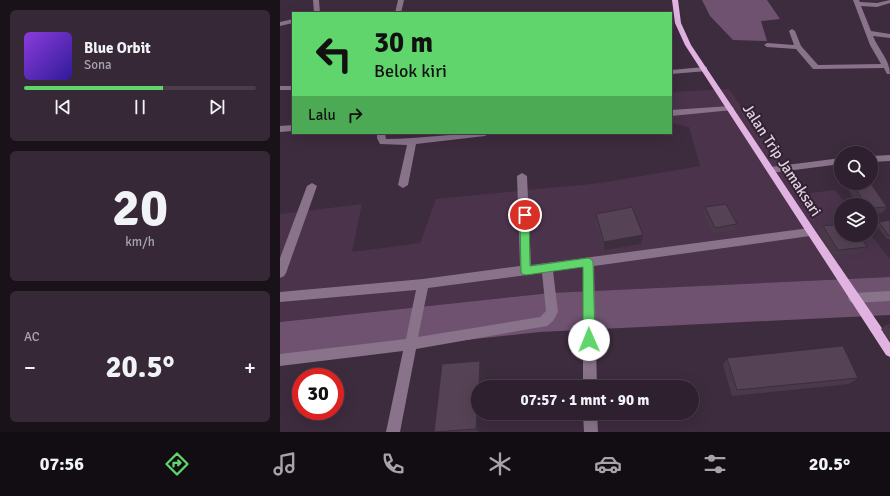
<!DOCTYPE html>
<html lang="id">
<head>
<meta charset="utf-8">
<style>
  :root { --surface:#2e202e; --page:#362836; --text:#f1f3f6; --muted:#a7a3aa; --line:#493e4a; --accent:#5fd56b }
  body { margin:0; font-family:Signika,sans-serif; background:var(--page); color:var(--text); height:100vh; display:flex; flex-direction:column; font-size:15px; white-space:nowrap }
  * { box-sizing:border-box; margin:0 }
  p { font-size:13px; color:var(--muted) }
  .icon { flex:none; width:22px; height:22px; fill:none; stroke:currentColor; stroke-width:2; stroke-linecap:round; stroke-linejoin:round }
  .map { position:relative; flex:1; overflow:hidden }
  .panel { display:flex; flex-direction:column; gap:10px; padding:10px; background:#191219; width:280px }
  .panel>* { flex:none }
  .guide { position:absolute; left:12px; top:12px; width:380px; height:122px; border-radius:0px; box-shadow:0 4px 16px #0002,0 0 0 1px var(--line); background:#5fd56b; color:#111; overflow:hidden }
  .buttons { position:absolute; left:554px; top:146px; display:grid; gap:8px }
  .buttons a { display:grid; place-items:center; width:44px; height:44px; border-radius:50%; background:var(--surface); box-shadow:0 4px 16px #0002,0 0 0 1px var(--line); font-size:20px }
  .speed { position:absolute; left:12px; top:368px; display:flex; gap:8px; font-size:20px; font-weight:700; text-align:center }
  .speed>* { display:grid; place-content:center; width:52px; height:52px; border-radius:50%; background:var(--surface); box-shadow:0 4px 16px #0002,0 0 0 1px var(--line); line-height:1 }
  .speed .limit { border:6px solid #d22; background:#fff; color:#111 }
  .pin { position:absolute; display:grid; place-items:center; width:34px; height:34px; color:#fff; margin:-17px; border:2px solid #fff; border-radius:50%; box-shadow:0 1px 4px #0007 }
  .me { position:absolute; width:44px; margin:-22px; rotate:359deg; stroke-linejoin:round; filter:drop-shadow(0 0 3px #0008) }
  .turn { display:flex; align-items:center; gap:14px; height:84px; padding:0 16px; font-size:18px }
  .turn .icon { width:52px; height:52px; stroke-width:2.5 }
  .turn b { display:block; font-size:28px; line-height:34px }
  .then { display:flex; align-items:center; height:38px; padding:0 16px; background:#0003; gap:8px; font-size:15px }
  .big { font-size:30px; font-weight:700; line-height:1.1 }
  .panel .tile { flex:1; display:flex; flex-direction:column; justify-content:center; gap:6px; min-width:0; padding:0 14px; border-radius:6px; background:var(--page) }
  .panel .dial { align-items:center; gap:0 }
  .dial b { font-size:52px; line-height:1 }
  .song { display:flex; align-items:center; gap:12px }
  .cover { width:48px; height:48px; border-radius:6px; background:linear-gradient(135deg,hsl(270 70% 55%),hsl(250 70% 35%)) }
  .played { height:4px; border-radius:2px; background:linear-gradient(90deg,var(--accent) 60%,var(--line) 60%) }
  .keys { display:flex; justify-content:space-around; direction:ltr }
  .heat { display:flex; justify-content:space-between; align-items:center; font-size:22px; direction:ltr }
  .trip { position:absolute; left:191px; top:380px; width:228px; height:40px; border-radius:20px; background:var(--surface); box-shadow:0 4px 16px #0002,0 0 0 1px var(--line); font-weight:700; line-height:40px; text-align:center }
  .tabs { display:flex; height:64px; justify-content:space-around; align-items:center; background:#120d12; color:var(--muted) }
  .tabs .icon { width:28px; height:28px }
  .tabs .on { color:var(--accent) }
  .tabs b { font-size:18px; color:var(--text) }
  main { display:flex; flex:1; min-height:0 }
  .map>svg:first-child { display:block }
</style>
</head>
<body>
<main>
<section class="panel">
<div class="tile">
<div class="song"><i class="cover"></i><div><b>Blue Orbit</b><p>Sona</p></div></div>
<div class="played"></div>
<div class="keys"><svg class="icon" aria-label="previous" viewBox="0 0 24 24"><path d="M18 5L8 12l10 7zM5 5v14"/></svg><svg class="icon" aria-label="pause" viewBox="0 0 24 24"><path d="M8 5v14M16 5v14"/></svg><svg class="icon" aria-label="next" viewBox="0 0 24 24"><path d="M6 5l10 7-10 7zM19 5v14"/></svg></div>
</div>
<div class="tile dial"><b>20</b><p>km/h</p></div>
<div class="tile"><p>AC</p>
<div class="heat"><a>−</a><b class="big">20.5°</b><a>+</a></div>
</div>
</section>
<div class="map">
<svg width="610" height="432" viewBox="0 0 610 432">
  <rect width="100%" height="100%" fill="#3d2b3e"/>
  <polygon fill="#4a334b" points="449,89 521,194 555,190 567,205 561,205 561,235 591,235 610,259 610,277 270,293 0,322 0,214 82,204 72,252 140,243 156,199 320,183 420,166 409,127 392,123 391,118 391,92"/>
  <g fill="#6f5170">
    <polygon points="422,0 487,0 500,19 481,21 487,41 453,40 430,16"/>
    <polygon points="610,277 610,315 260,332 0,360 0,322 270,293"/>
  </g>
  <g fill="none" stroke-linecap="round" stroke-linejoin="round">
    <g fill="#89738a" fill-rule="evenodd">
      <polygon points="33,0 39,0 40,13 34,13"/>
      <polygon points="118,0 124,0 121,13 115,13"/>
      <path d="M573 0H579L580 2 597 3 610 0V3L597 7 581 6 591 31 610 34V38L593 36C598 49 610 60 610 74H607L604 68 536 69H533L516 49 487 47 484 45 487 43 514 45 509 31 512 29 515 31 521 46 538 65 601 64 590 45Z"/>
      <polygon points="13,19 13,23 0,26 0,22"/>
      <polygon points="424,67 427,67 427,71 391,74 391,70"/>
      <rect x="0" y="86" width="13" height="4"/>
      <polygon points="450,106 454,108 453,110 391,116 391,110"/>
      <polygon points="13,125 13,131 0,132 0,126"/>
      <path d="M97 133H105L106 139C141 139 174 133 209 133L205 136 136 144 128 185 123 188 118 185 127 145 100 144 97 138Z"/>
      <polygon points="610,155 610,161 591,162 591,156"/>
      <polygon points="561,158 561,164 491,173 486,170 491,167"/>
      <path d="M242 173 247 176 251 265 530 228 534 229 535 232 534 235 530 236 314 266 317 387H303V267L273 271 278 312 273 321 267 326 136 349 120 432H106L123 351 0 366V354L126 339 136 290 0 302V292L143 279 240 266 237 176ZM262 273 266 311 260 317 138 337 148 288Z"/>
      <polygon points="32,183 37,186 6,273 4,276 0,278 0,258 27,186"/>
      <polygon points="610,291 610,301 574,303 570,302 568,298 570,294 574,293"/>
      <polygon points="303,413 317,413 318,432 304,432"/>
    </g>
    <polygon fill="#e0b3e1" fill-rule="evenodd" points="392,0 398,0 401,23 411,45 534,229 610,340 610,357 606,355 405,45 395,23"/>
  </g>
  <g fill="#493949">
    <polygon points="573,185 607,207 602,213 591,214 591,205 577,205 569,191"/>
    <polygon points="425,207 457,224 454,230 433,234 423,214"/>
    <polygon points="316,214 361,244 324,250 315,223"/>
    <polygon points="610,220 610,239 607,239 596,225 599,222"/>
    <polygon points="543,226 587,247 581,253 553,256 539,232"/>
    <polygon points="607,324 610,324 610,343 601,329"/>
    <polygon points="447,358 578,378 569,384 452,396 443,365"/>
    <polygon points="204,368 203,387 198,387 200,432 154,432"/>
  </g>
  <g fill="#3c2e3c">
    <polygon points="363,235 361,244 324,250 324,242"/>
    <polygon points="200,361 204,368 203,387 199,387"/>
    <polygon points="198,397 198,413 201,413 200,432 199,432 196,429"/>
  </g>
  <g fill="#554255" stroke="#3c2e3c">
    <polygon points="591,184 607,207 591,208 591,205 586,205 573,185"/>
    <polygon points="446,204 457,224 435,228 425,207"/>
    <polygon points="352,207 363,235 324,242 316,214"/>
    <polygon points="610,220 610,236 609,236 599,222"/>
    <polygon points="561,224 561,235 579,235 587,247 558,250 543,226"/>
    <polygon points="607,324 610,324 610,328"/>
    <polygon points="563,346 578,378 457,390 447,358"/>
    <polygon points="200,361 199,387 198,387 198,397 196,429 154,432 162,364"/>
  </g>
  <polygon fill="#5fd56b" stroke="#3e8a46" points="245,211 249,215 250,266 308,258 311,259 313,262 315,340 313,344 309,345 305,344 303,340 303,267 246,275 242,274 241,271 240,215"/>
  <g text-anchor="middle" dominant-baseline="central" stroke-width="4" stroke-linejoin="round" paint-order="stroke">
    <g font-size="15" fill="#e0d4e0" stroke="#332133">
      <text transform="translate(502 160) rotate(57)">Jalan Trip Jamaksari</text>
    </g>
  </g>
</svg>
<div class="buttons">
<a><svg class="icon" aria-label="search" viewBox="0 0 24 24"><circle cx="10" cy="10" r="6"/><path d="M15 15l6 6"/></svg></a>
<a><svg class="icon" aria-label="layers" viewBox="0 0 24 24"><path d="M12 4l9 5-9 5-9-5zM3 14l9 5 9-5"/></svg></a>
</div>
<div class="speed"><div class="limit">30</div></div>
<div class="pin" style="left:245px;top:215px;background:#d93025"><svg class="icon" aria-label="arrive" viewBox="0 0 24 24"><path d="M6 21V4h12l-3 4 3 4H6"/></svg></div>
<svg class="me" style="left:309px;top:340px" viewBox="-20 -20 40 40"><circle r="19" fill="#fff"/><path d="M0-13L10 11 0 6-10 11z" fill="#5fd56b"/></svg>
<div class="trip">07:57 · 1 mnt · 90 m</div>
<div class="guide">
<div class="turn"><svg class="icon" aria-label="left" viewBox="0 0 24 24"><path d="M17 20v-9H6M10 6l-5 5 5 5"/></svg><div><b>30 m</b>Belok kiri</div></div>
<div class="then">Lalu<svg class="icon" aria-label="right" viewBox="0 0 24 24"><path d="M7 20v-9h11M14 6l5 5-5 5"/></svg></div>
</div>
</div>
</main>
<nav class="tabs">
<b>07:56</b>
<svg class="icon on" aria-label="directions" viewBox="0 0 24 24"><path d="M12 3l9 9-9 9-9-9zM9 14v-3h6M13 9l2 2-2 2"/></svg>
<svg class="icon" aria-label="music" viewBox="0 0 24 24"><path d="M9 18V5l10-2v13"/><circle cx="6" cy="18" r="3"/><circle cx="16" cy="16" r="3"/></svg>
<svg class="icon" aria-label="phone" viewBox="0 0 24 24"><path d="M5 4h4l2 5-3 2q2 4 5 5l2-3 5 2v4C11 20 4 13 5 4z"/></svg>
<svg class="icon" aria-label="climate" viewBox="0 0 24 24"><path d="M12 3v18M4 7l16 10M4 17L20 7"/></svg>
<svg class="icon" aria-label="car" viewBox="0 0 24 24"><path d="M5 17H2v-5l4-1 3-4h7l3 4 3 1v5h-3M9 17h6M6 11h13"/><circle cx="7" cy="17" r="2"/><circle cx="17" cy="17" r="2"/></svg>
<svg class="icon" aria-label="filters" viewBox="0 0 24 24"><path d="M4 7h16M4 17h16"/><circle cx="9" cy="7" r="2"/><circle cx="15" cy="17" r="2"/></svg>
<b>20.5°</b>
</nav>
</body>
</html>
